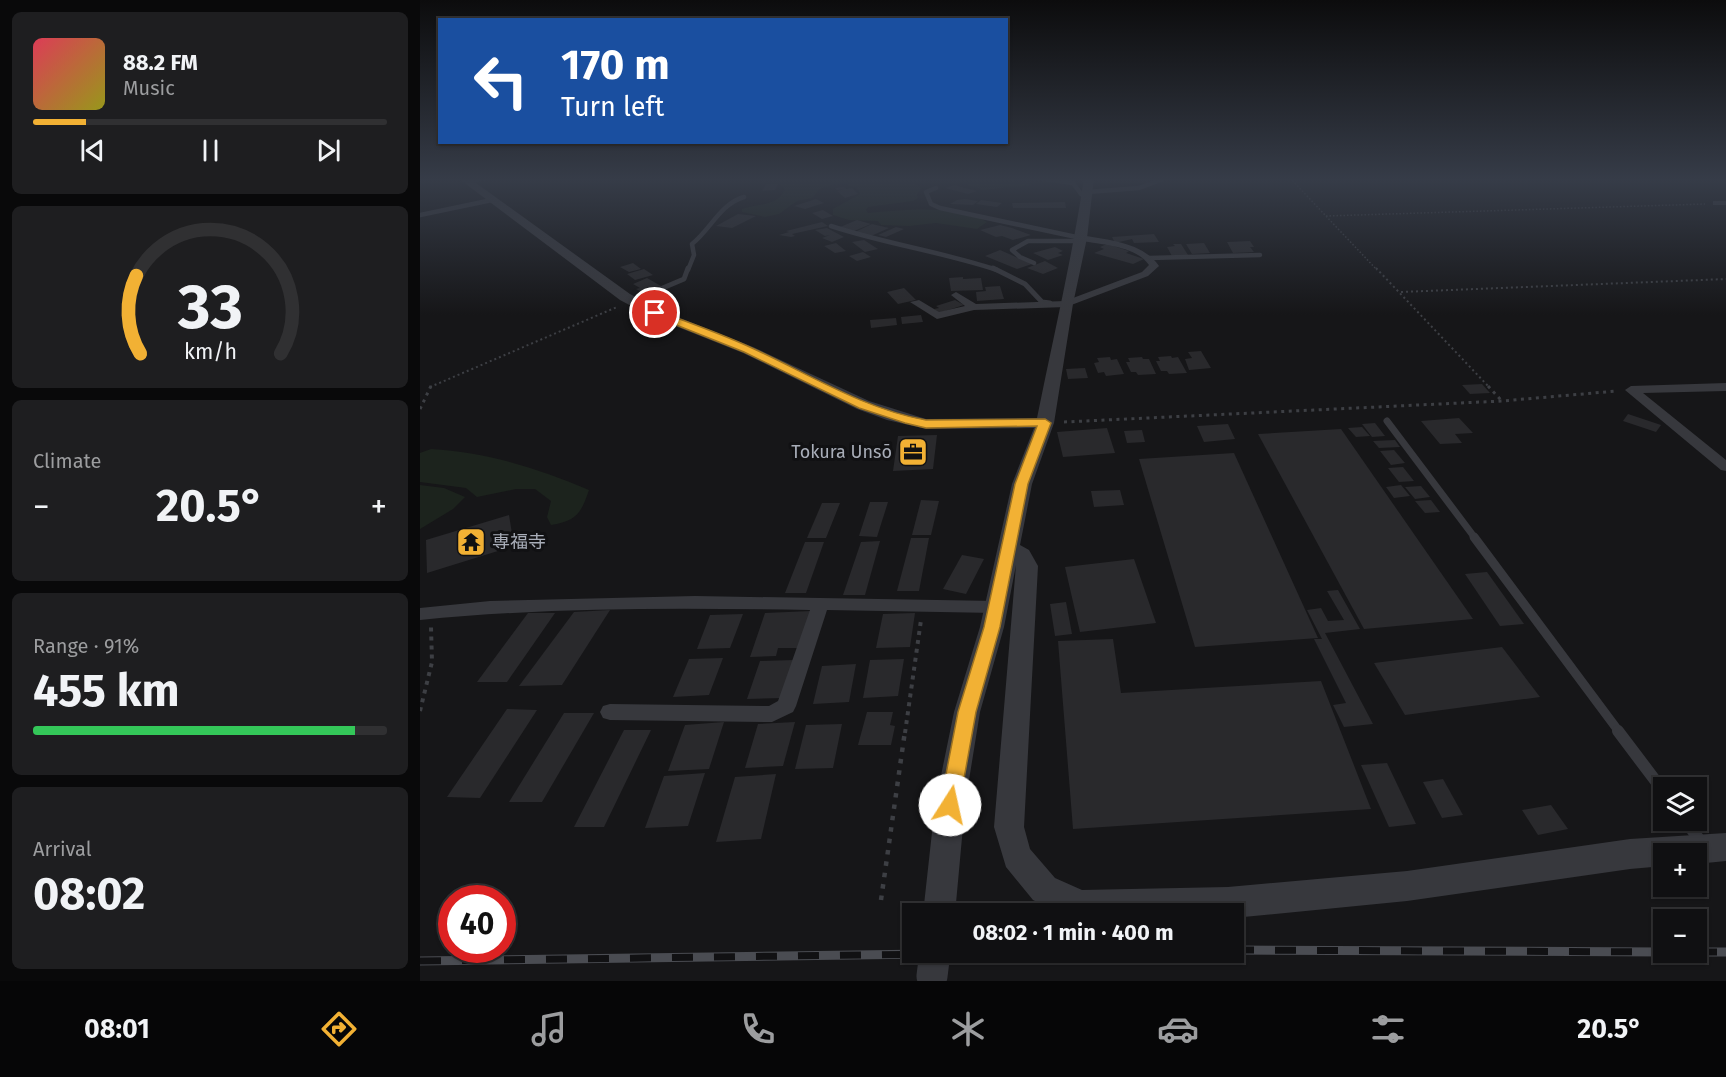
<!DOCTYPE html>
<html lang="en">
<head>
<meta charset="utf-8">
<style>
  :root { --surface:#101012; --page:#1e1e20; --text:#f1f3f6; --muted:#9c9d9f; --line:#303032; --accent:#f2b134 }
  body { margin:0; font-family:"Fira Sans","Noto Sans JP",sans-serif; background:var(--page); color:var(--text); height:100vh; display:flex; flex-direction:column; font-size:22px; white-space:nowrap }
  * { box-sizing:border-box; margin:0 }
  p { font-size:20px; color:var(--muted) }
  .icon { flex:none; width:33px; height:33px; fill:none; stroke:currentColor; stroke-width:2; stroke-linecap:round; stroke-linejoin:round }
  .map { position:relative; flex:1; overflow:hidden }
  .drawer { display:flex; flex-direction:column; gap:12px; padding:12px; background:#09090a; width:420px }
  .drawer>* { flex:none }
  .top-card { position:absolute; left:18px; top:18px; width:570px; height:126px; border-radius:0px; box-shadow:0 2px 4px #0004,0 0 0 2px var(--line); background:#1a4fa0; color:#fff; overflow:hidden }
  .buttons { position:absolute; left:1233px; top:777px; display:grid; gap:12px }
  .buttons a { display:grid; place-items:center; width:54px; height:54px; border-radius:0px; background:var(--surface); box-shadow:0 2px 4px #0004,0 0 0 2px var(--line); font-size:30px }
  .speed { position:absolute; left:18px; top:885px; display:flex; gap:12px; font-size:30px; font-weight:700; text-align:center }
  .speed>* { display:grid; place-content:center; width:78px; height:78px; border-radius:50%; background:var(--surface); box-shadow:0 2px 4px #0004,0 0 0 2px var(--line); line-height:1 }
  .speed .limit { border:9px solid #d22; background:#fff; color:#111 }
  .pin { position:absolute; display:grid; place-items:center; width:51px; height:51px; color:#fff; margin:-26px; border:3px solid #fff; border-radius:50%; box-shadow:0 2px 6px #0007 }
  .me { position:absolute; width:66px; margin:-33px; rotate:10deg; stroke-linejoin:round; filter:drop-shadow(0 0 4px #0008) }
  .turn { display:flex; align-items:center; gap:21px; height:126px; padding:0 24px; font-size:27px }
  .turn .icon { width:78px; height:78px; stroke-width:2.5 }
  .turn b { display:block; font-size:42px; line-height:51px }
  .big { font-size:45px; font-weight:700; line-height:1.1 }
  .drawer .tile { flex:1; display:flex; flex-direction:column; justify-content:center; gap:9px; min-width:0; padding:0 21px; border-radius:9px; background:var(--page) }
  .drawer .dial { align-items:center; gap:0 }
  .dial svg { height:156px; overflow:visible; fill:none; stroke:var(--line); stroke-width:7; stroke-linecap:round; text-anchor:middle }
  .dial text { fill:var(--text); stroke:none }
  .song { display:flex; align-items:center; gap:18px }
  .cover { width:72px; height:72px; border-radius:9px; background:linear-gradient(135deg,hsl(350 70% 55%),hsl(60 70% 35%)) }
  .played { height:6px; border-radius:3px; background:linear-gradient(90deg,var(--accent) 15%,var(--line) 15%) }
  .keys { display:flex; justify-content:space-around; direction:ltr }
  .heat { display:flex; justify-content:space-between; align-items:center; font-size:33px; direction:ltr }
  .charge { height:9px; border-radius:4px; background:linear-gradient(90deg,#34c759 91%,var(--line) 0) }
  .trip { position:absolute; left:482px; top:903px; width:342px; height:60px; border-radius:0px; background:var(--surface); box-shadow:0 2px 4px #0004,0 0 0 2px var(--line); font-weight:700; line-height:60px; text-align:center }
  .menu { display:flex; height:96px; justify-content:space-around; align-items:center; background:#060607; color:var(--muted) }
  .menu .icon { width:42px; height:42px }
  .menu .current { color:var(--accent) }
  .menu b { font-size:27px; color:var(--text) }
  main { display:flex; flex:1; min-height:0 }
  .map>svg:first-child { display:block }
</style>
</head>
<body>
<main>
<section class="drawer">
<div class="tile">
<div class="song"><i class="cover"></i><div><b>88.2 FM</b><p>Music</p></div></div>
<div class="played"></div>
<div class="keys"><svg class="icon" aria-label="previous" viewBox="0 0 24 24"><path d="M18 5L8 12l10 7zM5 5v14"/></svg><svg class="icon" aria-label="pause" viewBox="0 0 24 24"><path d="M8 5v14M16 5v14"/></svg><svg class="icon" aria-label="next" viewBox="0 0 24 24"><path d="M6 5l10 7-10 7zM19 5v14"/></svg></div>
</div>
<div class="tile dial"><svg viewBox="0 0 100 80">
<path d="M14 69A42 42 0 1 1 86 69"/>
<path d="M14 69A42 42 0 0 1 12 29" stroke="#f2b134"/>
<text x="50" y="56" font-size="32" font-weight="700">33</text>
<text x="50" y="72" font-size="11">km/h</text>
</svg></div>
<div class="tile"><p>Climate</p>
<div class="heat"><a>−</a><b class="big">20.5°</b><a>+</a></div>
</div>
<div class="tile"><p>Range · 91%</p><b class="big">455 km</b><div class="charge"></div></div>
<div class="tile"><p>Arrival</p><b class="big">08:02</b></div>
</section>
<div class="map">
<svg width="1306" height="981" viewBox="0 0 1306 981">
  <rect width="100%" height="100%" fill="#161618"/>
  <g fill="#1c231d">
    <path d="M355 178H510L494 183 501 188 497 195 498 198 493 201 448 207 446 210 448 213C483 210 536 204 567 222L557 229 516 223 489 226 461 225 458 221 429 220 413 215V209L440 194 437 188 425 184 411 185 400 189 392 198 377 201 359 214 345 217 322 212V209C341 202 354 208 365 190Z"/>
    <polygon points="537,178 584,178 613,185 563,190 539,182"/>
    <path d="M11 449C66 452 118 468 169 490 161 514 156 521 131 525L127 517 131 501 115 489H96L57 497 46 488 0 482V453Z"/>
    <polygon points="0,485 24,488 45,497 33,509 0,529"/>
  </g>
  <g fill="#29292c">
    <polygon points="346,184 358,184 355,190 342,191"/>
    <polygon points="535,185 541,187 557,191 548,194 525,188"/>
    <polygon points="424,187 426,189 432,188 438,194 425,198 417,191 424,189 417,190 415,188"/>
    <polygon points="396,199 404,203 385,209 374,206"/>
    <polygon points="545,199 558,201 553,205 530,204 537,200"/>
    <polygon points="561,200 582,203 577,207 556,204"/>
    <polygon points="645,202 646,208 593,208 592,203"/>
    <polygon points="403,210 413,216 402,219 392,213"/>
    <polygon points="318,214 336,216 312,228 296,226"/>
    <polygon points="437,220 451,224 434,231 420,227"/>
    <polygon points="402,222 408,226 372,234 375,236 371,237 359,235 369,232 366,231"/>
    <polygon points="452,224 469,228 451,236 435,232"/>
    <polygon points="580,225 592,228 611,235 593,240 582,236 576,237 560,230"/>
    <polygon points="476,227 484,229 466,237 458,235"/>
    <polygon points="407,228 424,237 412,242 402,238 410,235 405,236 395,230"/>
    <polygon points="734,234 739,242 714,243 712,239 695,243 692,237"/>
    <polygon points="444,240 458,249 445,252 432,242"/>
    <polygon points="830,241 834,247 830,247 834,252 813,253 807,242"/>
    <polygon points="416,243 426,251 415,253 404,246"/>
    <polygon points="784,243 790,253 772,254 766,244"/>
    <polygon points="687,244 709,251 706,253 724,259 713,264 674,253 684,249 680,247"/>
    <polygon points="753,244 761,244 768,255 752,256 747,247 755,246"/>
    <polygon points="635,247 643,251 638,253 643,255 628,260 613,253"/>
    <polygon points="580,250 612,264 597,269 565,256"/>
    <polygon points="443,252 451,257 437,261 429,256"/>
    <polygon points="625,261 638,268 623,274 607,268"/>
    <polygon points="213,263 221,269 209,272 200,267"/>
    <polygon points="224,269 233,275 215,280 207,274"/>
    <polygon points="543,277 543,279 561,278 563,290 531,291 529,278"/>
    <polygon points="227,278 241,286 220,291 216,289 220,288 213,284"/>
    <polygon points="580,286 584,299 557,301 556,292 566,291 565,287"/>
    <polygon points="484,288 496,300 478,304 467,292"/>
    <polygon points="535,300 544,305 519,313 514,309 519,308 516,306"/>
    <polygon points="501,315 503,322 482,324 481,317"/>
    <polygon points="476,318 477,325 451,328 450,320"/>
    <polygon points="781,351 791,368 769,370 765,359 772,358 768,352"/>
    <polygon points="751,356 752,358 758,357 767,373 749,374 747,371 741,371 736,361 740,361 738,357"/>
    <polygon points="690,357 691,360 697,359 704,374 686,376 684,372 678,373 674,363 679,362 677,358"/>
    <polygon points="722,357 723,359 729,359 736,374 718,375 716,372 711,372 706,362 710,362 708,358"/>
    <polygon points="665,368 668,378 648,379 646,369"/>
    <polygon points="1062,384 1070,393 1050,394 1042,385"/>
    <polygon points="1208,414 1241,425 1236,432 1203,421"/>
    <polygon points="1039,418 1053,433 1035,434 1042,443 1020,444 1001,421"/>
    <polygon points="955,423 965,436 952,437 942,424"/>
    <polygon points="808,424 815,439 784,442 777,426"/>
    <polygon points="942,427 950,436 936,437 928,428"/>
    <polygon points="687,428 695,453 643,457 637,432"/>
    <polygon points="921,429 1053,619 944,629 838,434"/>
    <polygon points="722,430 725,442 707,443 704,431"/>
    <polygon points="517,435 513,469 473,471 478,436"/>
    <polygon points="975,440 980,447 959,448 953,441"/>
    <polygon points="974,450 985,463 971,465 960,451"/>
    <polygon points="814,453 898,638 775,647 719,459"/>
    <polygon points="983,467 994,481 979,482 968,468"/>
    <polygon points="981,485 990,496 974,498 966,487"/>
    <polygon points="1001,486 1010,497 995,499 985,487"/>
    <polygon points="700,490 704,505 674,507 671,491"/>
    <polygon points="501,500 519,501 511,535 492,535"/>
    <polygon points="1011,500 1020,512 1005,513 995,501"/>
    <polygon points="450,502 468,502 457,537 439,536"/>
    <polygon points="402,503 420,503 406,538 387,538"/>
    <polygon points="89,515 94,546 7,573 6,540"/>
    <polygon points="491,538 509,538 499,591 477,591"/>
    <polygon points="460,541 445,595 423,595 441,542"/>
    <polygon points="385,542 404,542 386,593 365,593"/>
    <polygon points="542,555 564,559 546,594 523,589"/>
    <polygon points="714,559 736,623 660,632 645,567"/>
    <polygon points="1067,572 1104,624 1080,626 1045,574"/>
    <polygon points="918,590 940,629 905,633 953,724 924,727 913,705 926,703 894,639 902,639 887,610 901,608 908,621 924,620 907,591"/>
    <polygon points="646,602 652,634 635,636 630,604"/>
    <polygon points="190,610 142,685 99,686 154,612"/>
    <polygon points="391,611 381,648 358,648 356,656 330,657 345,613"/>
    <polygon points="108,613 135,613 87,682 57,682"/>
    <polygon points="495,613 490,647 456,648 463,614"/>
    <polygon points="323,614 310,648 277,649 290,615"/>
    <polygon points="693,639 701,693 901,681 951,809 653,829 638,641"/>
    <polygon points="1082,647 1120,697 985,715 954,663"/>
    <polygon points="303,658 289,695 253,697 269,659"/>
    <polygon points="484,659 478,696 443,698 450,660"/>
    <polygon points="374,660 363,698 327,699 340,661"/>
    <polygon points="436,664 429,702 393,704 402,666"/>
    <polygon points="87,709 117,710 60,798 27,797"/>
    <polygon points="447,712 473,712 470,725 475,726 471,745 438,745"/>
    <polygon points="144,713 174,713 122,802 89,802"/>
    <polygon points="304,722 289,769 248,771 265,725"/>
    <polygon points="375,722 363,766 325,768 338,724"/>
    <polygon points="422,724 413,768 375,769 386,725"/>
    <polygon points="204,730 231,730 184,827 154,827"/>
    <polygon points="967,763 996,824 969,827 941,765"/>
    <polygon points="285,773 268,826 225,828 244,776"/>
    <polygon points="356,774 341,839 296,842 315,777"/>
    <polygon points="1023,779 1043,815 1022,818 1003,782"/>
    <polygon points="1131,805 1148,829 1118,835 1102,810"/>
  </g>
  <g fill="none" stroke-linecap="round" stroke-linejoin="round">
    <g stroke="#3d3f44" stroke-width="1.5" stroke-dasharray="1.5 2" stroke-linecap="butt">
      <polyline points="870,178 957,270"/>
      <polyline points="906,216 1285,204"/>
    </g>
    <g stroke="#3d3f44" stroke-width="2" stroke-dasharray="2 3" stroke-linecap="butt">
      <polyline points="956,268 1069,387"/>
      <polyline points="981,292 1306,279"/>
      <polyline points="10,387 197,307"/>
    </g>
    <g stroke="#3d3f44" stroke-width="3" stroke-dasharray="3 4.5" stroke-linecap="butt">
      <polyline points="1068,386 1081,400"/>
      <polyline points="0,409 11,386"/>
      <polyline points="644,422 1082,401 1197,391"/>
    </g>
    <g stroke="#3d3f44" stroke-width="4" stroke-dasharray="4 5" stroke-linecap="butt">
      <polyline points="0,711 12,662 11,627"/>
      <polyline points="485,733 501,620"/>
    </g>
    <polyline stroke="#3d3f44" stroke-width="4.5" stroke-dasharray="4.5 7" stroke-linecap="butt" points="461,900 485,731"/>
    <g stroke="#37383d" stroke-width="4.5">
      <polyline points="617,178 653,183 661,194 667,196"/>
      <polyline points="47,181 66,178"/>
      <polyline points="516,188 506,192 511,204 520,208 661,238"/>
      <polyline points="667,192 719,188 746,178"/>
      <polyline points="0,215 72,200"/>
      <path d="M411 226C466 244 523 252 577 270"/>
      <polyline points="729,258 840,255"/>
      <polyline points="614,263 600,257 592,250 608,241 660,241"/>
      <path d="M268 270 274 255 272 244C291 229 300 204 324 197"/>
    </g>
    <g stroke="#37383d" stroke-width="5">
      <polyline points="573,268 605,284 622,302 630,303"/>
      <polyline points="212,301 264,279 268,268"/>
    </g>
    <polyline stroke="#37383d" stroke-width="7" points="967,421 1055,538"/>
    <polyline stroke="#37383d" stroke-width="9" points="1054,537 1200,733"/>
    <g stroke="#37383d" stroke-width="12">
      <polyline points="1198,731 1244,792"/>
      <polyline points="1265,820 1281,842"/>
    </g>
    <g fill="#37383d" fill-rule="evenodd">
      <rect x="1293" y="201" width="13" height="4"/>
      <path d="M661 235C687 240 723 242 739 266L728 276 646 307 554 310 517 319 490 302 499 300 519 312 545 306 531 295 536 292 556 304 645 301 722 272 729 265C715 245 680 245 658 240V236Z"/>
      <polygon points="1306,383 1306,391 1223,393 1306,460 1306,471 1301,470 1205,390 1211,386"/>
      <path d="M275 596 576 601 582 603 585 607 582 611 576 613 407 610 376 706 373 712 352 722 190 720 183 718 180 712 183 706 190 704 349 706 358 701 390 610C260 608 129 607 0 620V608L70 601Z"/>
    </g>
    <path fill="#37383d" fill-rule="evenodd" d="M38 178H49L210 294 240 310 333 347 449 401 506 419 617 418C633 338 652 259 664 178H674L667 238 653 304 634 423 612 484 600 545 609 550 618 566 604 827 610 849 635 878 662 890 808 887 987 871 1210 839 1306 833V861L1276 864V854H1244V866L1210 869 987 901 813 918V914H641L613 900 586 867 574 827 596 565 584 627 560 712 545 805 535 914H503L515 805 534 712 560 627 592 484 614 428 506 429 467 420 437 409 323 353 230 316 200 300Z"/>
    <g stroke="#4a4c52" stroke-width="9">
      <g id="rail">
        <polyline points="813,950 1244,952"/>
        <polyline points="1276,952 1306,952"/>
        <polyline points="0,961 661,952"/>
      </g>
    </g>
    <use href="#rail" stroke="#111113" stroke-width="7" stroke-dasharray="21" stroke-linecap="butt"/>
    <polyline stroke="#37383d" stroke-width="31" points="512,976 515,952"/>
  </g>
  <linearGradient id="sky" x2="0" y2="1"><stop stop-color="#0c0c0d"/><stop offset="0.57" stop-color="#363c48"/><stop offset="1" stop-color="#363c48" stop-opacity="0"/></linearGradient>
  <rect width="1306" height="315" fill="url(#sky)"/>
  <path fill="#f2b134" stroke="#9d7322" stroke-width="1.5" d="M231 311H238C270 323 302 334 332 348 389 374 444 409 506 420L625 419 631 423 608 484 580 627 556 712 538 812 530 814 523 812 520 805 538 712 564 627 595 484 617 426 506 428 485 423 439 408 324 352 231 315Z"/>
  <defs>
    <g id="office-square" transform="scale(1.5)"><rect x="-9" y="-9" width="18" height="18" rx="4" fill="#f2b134" stroke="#111113"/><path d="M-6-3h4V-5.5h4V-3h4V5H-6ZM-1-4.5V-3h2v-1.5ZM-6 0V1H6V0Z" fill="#111"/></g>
    <g id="temple-square" transform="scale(1.5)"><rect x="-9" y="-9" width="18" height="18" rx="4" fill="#f2b134" stroke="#111113"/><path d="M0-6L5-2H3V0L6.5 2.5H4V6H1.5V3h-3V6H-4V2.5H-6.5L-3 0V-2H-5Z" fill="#111"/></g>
  </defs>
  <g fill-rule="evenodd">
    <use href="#office-square" x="493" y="452"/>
    <use href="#temple-square" x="51" y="542"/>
  </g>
  <g text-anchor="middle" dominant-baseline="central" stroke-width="6" stroke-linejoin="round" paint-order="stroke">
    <g font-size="18" fill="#a8adb8" stroke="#111113" text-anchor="end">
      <text x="472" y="452">Tokura Unsō</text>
      <text x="72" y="542" text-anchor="start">専福寺</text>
    </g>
  </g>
</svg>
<div class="buttons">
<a><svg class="icon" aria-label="layers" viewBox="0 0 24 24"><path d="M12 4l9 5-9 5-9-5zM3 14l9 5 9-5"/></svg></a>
<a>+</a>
<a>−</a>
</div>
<div class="speed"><div class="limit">40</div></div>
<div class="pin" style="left:235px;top:313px;background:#d93025"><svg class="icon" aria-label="arrive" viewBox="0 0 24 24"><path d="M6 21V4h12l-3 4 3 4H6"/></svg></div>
<svg class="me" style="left:530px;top:805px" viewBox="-20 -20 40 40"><circle r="19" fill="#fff"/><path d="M0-13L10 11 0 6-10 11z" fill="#f2b134"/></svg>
<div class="trip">08:02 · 1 min · 400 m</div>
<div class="top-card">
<div class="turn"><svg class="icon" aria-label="left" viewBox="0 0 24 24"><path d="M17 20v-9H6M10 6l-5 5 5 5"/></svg><div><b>170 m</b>Turn left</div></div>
</div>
</div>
</main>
<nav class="menu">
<b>08:01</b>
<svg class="icon current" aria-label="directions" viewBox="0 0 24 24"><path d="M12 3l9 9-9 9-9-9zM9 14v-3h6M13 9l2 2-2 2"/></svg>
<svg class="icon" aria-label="music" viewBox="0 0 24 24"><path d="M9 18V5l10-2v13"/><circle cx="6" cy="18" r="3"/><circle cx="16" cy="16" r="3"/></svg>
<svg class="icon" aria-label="phone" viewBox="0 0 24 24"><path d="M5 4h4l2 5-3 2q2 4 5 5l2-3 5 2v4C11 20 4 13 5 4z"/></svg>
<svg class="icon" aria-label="climate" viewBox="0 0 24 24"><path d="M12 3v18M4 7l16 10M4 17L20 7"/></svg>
<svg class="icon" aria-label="car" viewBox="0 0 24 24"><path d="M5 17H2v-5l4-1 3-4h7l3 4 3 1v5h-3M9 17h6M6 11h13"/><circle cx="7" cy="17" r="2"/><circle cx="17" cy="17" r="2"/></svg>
<svg class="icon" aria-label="filters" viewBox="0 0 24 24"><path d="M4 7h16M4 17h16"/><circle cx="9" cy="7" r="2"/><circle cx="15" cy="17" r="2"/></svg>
<b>20.5°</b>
</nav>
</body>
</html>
